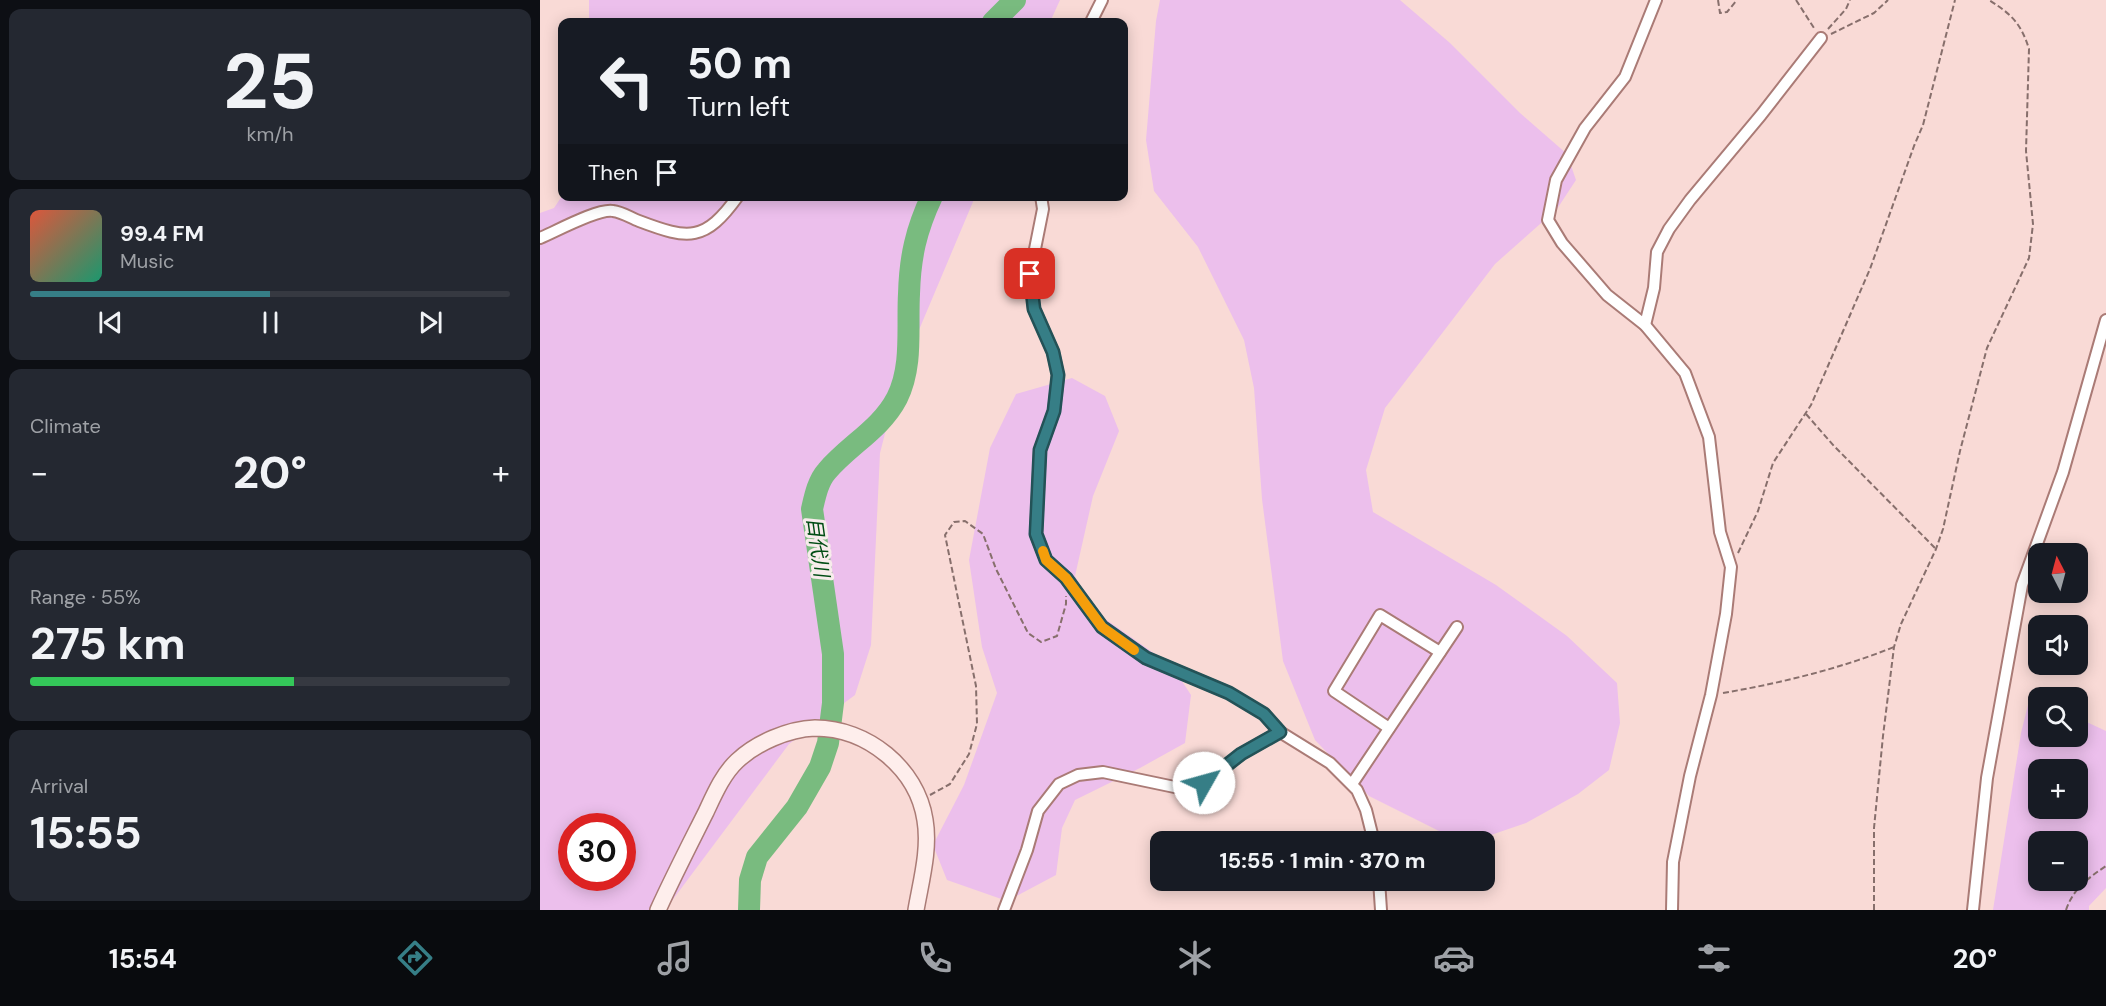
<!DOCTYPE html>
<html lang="en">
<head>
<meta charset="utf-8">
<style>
  :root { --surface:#171b24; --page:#242831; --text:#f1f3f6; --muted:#9ea1a6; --line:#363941; --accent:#367e86 }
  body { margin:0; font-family:"DM Sans","Noto Sans JP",sans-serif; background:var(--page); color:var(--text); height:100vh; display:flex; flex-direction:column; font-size:22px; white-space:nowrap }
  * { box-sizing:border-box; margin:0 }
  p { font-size:20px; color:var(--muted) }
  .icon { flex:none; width:33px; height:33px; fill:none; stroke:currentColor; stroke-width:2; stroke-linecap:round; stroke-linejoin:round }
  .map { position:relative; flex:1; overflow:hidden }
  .drawer { display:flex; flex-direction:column; gap:9px; padding:9px; background:#0d0f14; width:540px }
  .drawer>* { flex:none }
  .guide { position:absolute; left:18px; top:18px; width:570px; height:183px; border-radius:12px; box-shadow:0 3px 15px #0003; background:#171b24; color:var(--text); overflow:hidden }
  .needle { width:39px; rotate:354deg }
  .controls { position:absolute; left:1488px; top:543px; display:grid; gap:12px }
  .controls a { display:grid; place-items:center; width:60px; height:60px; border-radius:12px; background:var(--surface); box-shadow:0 3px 15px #0003; font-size:30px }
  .speed { position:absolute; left:18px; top:813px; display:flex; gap:12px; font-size:30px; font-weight:700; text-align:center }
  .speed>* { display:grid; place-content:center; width:78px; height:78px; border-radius:50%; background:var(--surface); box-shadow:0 3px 15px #0003; line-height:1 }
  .speed .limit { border:9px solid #d22; background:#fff; color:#111 }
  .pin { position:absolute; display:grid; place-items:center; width:51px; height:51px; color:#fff; margin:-26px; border-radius:12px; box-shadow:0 3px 9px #0006 }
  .me { position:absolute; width:66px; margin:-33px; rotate:52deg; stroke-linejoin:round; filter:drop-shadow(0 0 4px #0008) }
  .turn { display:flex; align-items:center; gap:21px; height:126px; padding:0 30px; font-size:27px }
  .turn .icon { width:78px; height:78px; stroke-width:2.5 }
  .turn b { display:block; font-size:42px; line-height:51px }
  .then { display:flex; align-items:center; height:57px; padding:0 30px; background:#0003; gap:12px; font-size:22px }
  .big { font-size:45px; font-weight:700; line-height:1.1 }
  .drawer .card { flex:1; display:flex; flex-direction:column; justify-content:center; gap:9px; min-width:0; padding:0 21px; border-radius:12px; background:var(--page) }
  .drawer .dial { align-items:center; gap:0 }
  .dial b { font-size:78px; line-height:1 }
  .song { display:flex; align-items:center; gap:18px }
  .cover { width:72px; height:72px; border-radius:9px; background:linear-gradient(135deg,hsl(10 70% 55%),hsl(160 70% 35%)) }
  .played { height:6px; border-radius:3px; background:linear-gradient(90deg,var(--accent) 50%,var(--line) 50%) }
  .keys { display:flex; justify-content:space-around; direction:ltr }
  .heat { display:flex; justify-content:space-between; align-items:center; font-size:33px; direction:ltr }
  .charge { height:9px; border-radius:4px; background:linear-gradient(90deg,#34c759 55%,var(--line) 0) }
  .trip { position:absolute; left:610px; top:831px; width:345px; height:60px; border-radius:12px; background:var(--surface); box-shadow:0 3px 15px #0003; font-weight:700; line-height:60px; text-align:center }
  .tab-bar { display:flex; height:96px; justify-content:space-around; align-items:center; background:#090b0e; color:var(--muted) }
  .tab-bar .icon { width:42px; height:42px }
  .tab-bar .current { color:var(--accent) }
  .tab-bar b { font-size:27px; color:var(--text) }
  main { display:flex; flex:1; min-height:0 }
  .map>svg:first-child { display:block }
</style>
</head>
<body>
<main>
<section class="drawer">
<div class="card dial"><b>25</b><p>km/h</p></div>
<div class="card">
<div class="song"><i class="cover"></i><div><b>99.4 FM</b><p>Music</p></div></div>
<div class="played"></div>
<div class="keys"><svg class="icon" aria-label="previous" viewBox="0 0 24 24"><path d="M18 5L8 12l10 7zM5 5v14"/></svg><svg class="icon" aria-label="pause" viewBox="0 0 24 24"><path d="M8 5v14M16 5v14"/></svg><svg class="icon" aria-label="next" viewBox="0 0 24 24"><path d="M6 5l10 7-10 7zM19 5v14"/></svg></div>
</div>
<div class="card"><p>Climate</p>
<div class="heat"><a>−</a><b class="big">20°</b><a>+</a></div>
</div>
<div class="card"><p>Range · 55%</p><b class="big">275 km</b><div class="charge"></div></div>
<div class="card"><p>Arrival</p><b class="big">15:55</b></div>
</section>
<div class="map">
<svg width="1566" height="910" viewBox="0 0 1566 910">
  <rect width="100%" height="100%" fill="#f9dad6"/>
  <g fill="#ecbfec" fill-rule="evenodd">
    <polygon points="49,0 520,0 510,22 49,22"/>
    <polygon points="620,0 860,0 910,43 980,113 1027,154 1036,180 1017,209 955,264 845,408 826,470 833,512 956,585 1027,636 1077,683 1080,723 1069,770 1038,794 986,823 948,836 905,834 829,796 775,740 743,661 722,499 714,388 704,340 658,247 614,191 606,140 616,21"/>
    <path d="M22 196 435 197 360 375 340 453 331 645 315 695 249 744 125 910H0V213L14 208ZM32 826H82V878H32Z"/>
    <polygon points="532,378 565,396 579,431 553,496 535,576 554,611 632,666 651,695 645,743 600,768 535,800 522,828 516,875 467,901 407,880 393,845 424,785 457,693 442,647 429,560 450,448 476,394"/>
    <path d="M1498 704V736H1538V718L1566 731V888L1549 906V910H1453L1481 733 1488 705ZM1498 770H1538V808H1498ZM1498 842H1538V880H1498Z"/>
  </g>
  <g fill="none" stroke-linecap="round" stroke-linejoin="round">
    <g stroke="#79bb7f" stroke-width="22">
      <polyline points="453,22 475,0"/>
      <path d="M209 910 210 880 217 857 257 807 280 767 288 743 293 703V654L272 509C275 496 278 481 287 471 309 445 341 429 357 398 373 366 367 328 369 294 370 257 376 230 392 196"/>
    </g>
    <g stroke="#aa7b76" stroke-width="14">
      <g id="street">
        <polyline points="1116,0 1085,77 1045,128 1016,180 1008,220 1022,243 1067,295 1105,325 1145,373 1169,437 1180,532 1191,567 1186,614 1171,695 1150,776 1133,862 1132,910"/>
        <polyline points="551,22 562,0"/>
        <polyline points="501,196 503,209 490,274 494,309 513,352 518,375 514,411 500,450 496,534 506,560 526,578 562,627 606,658 689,693 724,714 740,732 790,763 817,790 826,810 834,842"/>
        <path d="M0 238C15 232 58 208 73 211 82 212 91 218 99 221 149 240 165 242 198 196"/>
        <polyline points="1105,325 1114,288 1117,252 1129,229 1150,200 1221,115 1281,38"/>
        <polyline points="849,728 794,691 840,615 900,652"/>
        <polyline points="812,784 917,627"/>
        <polyline points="839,880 841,910"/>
        <polyline points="464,910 487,850 498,811 519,784 538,775 563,772 644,789 664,783 701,754 740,732"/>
        <polyline points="1433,910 1447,778 1482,585 1523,472 1566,320"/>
      </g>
    </g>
    <g stroke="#aa7b76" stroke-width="18">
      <path id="secondary" d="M118 910C133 877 150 844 166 812 174 795 183 774 197 761 216 743 248 729 275 728 327 728 377 768 385 820 390 849 381 881 376 910"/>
    </g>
    <g stroke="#876f6c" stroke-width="2" stroke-dasharray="6 3" stroke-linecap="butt">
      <polyline points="1178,0 1180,13 1187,12 1197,0"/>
      <polyline points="1256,0 1274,28"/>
      <polyline points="1288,29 1306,9 1310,0"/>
      <polyline points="1291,34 1334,13 1348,0"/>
      <polyline points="1266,414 1294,446 1395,548"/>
      <polyline points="1198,553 1218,511 1233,463 1271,405 1330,269 1374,146 1383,125 1415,0"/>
      <path d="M1183 693C1241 683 1299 669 1354 647"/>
      <polyline points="390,795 410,784 429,754 437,724 436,686 405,535 414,522 425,521 443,534 456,569 488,633 501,642 517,636 526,604 526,596"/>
      <path d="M1334 910V828L1343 736 1354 647 1361 624 1396 549 1403 529 1420 451 1447 348 1489 258 1493 224 1486 151 1489 49C1481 23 1471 14 1449 0"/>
      <path d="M1526 910C1533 889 1548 878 1566 866"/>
    </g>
    <use href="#street" stroke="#fff" stroke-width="10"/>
    <use href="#secondary" stroke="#feeeec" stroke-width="15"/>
  </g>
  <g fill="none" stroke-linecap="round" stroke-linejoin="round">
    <g stroke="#235257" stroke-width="15">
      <polyline id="route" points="490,274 494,309 513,352 518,375 514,411 500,450 496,534 506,560 526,578 562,627 606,658 689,693 724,714 740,732 701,754 664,783"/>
    </g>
    <use href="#route" stroke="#367e86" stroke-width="10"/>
    <polyline stroke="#f59e0b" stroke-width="10" points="503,551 506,560 526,578 562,627 594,650"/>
  </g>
  <g text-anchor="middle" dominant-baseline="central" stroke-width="6" stroke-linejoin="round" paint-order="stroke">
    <g font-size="20" font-style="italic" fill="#004d14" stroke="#f7eceb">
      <text transform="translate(278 547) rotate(82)">目代川</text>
    </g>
  </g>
</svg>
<div class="controls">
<a><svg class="needle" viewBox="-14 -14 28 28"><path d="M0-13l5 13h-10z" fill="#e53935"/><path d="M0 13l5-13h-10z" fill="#9ea1a6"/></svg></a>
<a><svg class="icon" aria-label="sound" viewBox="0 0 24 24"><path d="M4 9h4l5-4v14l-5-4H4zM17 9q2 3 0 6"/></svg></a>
<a><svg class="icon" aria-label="search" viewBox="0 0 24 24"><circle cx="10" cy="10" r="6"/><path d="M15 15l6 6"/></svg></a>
<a>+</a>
<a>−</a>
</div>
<div class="speed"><div class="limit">30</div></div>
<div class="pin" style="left:490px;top:274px;background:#d93025"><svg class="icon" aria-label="arrive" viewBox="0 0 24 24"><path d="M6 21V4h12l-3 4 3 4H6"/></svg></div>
<svg class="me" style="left:664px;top:783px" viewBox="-20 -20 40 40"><circle r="19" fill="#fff"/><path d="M0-13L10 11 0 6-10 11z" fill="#367e86"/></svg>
<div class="trip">15:55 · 1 min · 370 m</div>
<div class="guide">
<div class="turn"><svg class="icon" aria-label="left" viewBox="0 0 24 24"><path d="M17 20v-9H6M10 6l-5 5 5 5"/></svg><div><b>50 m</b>Turn left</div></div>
<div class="then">Then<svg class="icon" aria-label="arrive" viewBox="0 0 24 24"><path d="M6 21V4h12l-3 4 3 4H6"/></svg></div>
</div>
</div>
</main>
<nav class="tab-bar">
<b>15:54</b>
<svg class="icon current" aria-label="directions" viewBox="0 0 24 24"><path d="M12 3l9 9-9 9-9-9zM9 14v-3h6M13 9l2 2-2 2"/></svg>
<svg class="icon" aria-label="music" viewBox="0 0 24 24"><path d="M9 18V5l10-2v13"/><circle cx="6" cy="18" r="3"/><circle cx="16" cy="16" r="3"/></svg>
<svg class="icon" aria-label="phone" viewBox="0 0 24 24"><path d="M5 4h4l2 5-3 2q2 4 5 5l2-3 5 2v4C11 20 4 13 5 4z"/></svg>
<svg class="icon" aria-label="climate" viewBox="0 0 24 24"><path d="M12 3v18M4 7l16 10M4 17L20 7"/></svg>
<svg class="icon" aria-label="car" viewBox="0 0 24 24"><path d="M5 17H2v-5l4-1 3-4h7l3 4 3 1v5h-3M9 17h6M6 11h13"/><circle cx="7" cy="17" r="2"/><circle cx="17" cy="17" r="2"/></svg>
<svg class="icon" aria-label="filters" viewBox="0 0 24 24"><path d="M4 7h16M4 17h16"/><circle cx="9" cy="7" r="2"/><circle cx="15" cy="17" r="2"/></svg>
<b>20°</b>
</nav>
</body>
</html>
